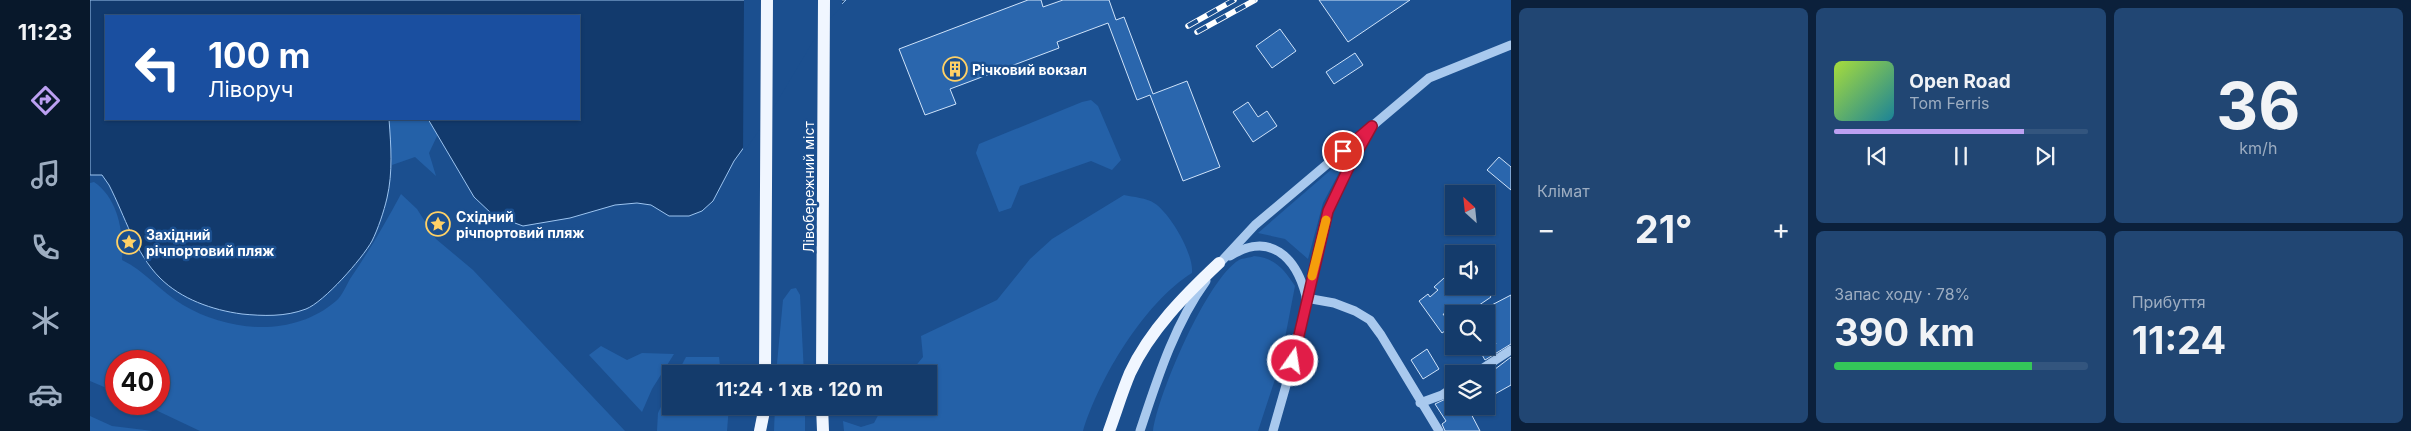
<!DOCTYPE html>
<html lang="uk">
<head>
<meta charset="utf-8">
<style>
  :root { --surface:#143b6b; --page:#214673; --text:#f1f3f6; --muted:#9dadc1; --line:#33557e; --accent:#bca0f2 }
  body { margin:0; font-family:Inter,sans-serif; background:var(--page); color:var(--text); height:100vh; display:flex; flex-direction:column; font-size:19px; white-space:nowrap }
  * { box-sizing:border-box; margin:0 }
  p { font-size:16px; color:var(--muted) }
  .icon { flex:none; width:28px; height:28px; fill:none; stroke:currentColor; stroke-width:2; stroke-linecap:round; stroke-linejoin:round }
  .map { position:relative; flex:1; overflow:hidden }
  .details { display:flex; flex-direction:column; gap:8px; padding:8px; background:#0b203b; width:900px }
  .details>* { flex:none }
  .banner { position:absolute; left:15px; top:15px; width:475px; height:105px; border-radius:0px; box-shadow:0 1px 4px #0004,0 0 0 1px var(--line); background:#1a4fa0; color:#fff; overflow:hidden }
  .needle { width:32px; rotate:333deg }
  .tools { position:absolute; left:1355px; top:185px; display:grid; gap:10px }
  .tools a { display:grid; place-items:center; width:50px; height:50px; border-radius:0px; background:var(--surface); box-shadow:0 1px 4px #0004,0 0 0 1px var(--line); font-size:25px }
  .speed { position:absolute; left:15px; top:350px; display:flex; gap:10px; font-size:25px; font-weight:700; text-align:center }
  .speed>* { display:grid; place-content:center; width:65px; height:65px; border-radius:50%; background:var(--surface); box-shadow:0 1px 4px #0004,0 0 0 1px var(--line); line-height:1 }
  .speed .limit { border:8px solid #d22; background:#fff; color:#111 }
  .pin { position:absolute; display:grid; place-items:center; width:42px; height:42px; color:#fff; margin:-21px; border:2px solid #fff; border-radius:50%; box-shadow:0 1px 5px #0007 }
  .me { position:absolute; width:55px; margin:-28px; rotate:13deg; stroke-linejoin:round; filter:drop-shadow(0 0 4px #0008) }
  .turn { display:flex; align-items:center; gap:18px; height:105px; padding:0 20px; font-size:22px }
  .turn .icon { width:65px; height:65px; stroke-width:2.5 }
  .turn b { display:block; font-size:35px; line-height:42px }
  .big { font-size:38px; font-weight:700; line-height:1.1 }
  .details .card { flex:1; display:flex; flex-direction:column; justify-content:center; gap:8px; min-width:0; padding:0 18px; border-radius:8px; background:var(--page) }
  .details .dial { align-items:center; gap:0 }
  .dial b { font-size:65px; line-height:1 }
  .song { display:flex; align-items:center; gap:15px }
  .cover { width:60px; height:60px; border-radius:8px; background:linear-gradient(135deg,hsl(80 70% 55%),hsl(190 70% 35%)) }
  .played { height:5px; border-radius:2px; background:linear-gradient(90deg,var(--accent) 75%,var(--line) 75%) }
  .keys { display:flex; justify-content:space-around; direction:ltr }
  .heat { display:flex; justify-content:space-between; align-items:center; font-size:28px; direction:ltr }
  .charge { height:8px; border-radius:4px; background:linear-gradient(90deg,#34c759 78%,var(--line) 0) }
  .details .tiles { flex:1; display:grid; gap:8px; grid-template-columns:repeat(3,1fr) }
  .card:first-child { grid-row:span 2 }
  .trip { position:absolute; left:572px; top:365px; width:275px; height:50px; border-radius:0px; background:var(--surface); box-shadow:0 1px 4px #0004,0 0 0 1px var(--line); font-weight:700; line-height:50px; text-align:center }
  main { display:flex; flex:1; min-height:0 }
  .dock { display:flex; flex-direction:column; width:90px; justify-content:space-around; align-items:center; background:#08182b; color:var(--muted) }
  .dock .icon { width:35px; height:35px }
  .dock .on { color:var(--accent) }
  .dock b { font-size:22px; color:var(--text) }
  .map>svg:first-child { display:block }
</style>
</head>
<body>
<main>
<nav class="dock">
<b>11:23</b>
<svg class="icon on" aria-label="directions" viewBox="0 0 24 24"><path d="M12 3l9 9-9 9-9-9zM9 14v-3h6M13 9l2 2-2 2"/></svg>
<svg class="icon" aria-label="music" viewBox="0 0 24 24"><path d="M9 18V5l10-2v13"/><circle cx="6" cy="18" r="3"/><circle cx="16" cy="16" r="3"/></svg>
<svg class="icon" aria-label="phone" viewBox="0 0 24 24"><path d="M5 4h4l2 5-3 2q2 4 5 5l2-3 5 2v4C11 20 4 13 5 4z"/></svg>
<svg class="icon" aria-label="climate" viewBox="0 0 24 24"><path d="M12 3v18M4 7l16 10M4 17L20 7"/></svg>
<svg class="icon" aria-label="car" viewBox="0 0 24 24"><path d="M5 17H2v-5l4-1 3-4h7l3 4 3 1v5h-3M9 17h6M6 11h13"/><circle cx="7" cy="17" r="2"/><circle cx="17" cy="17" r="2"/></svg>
</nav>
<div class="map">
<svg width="1421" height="431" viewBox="0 0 1421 431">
  <rect width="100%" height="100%" fill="#1b4f8f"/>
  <g fill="#2461a8">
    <polygon points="1001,100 1008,106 1031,160 1022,170 1001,161 930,186 921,208 909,212 886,153 889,144 992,102"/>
    <polygon points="299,119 338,119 348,134 339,153 346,176 325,157 302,165"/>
    <polygon points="1250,162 1252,167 1233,203 1218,259 1195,239 1168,233"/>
    <path d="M4 182C28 198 34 233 32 260 55 271 71 292 93 305 139 332 203 338 246 301 252 296 256 286 260 279 279 251 295 224 311 194L327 209 346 239 383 270 535 431H110L53 404H69V361H26V392L0 381V183Z"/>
    <path d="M1034 195C1043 197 1057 198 1064 203 1080 213 1104 254 1102 273 1055 302 1009 378 993 431H754L753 421 771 427 784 423 793 406H839V374H819L833 357 831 336 907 300 940 259 962 239Z"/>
    <path d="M1164 256C1185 258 1194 269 1205 286L1190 364 1168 431H1063C1068 394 1117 279 1149 260 1153 258 1160 258 1164 256Z"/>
    <polygon points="706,288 710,295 714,374 686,374 693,300 701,289"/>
    <polygon points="511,346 537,360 552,353 584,354 562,389 552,412 499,355"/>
    <polygon points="596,357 629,357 631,374 587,374"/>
    <polygon points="581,386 581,406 639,406 637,431 567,431 568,413"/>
    <polygon points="685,406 715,406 715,431 684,431"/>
    <polygon points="0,416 22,426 63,431 0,431"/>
  </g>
  <path fill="#123a6d" stroke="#9cc4f0" d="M0 0H756L729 26 673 121 644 161 623 201 612 211 599 216H579L561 205 547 203 525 205 480 218 433 226 403 215 384 197 338 119H489V16H16V119H299C301 146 303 172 297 198 294 211 288 229 282 241 272 259 234 302 216 309 195 317 173 316 152 314 122 310 91 299 70 278 45 253 35 216 19 185L12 175H0Z"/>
  <polygon fill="#1b4f8f" points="654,0 752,0 752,6 731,28 675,122 653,153"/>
  <g fill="#2a66ad" stroke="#cfe3fa">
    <polygon points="938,0 951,0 953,7 973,0 1019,0 1026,20 1034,17 1063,94 1097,81 1130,167 1093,181 1060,95 1047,100 1018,23 967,42 969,48 860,89 866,104 835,115 809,49"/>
    <polygon points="1229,0 1320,0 1258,42"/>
    <polygon points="1190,29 1206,51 1182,68 1166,46"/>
    <polygon points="1265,53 1273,65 1244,84 1236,72"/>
    <polygon points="1158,102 1168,117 1177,111 1187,126 1163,142 1143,112"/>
    <polygon points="1409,157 1421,167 1421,190 1397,170"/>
    <polygon points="1354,278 1358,282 1364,278 1364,286 1393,286 1401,297 1376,314 1353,314 1362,326 1352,333 1329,301 1338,294 1340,297 1348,290 1344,287"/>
    <polygon points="1421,295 1421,344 1395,360 1391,353 1406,344 1396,327 1396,308"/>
    <polygon points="1337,349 1349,369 1333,379 1321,360"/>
    <polygon points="1421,357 1421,385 1396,399 1396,376"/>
    <polygon points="1364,395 1364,406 1377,406 1390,431 1355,431 1352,424 1356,421 1345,404"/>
  </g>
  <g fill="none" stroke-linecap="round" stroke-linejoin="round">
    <g stroke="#a9c9ee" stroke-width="9">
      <path d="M1140 256C1180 231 1206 257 1216 296"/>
      <polyline points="1127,266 1165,225 1339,78 1421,45"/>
      <polyline points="1216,298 1244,303 1265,311 1280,320 1291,335 1349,431"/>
      <polyline points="1384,374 1421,350"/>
      <polyline points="1330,403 1352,395 1364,387"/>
      <path d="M1050 431C1067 380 1084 325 1116 281"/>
      <polyline points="1183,431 1203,361 1238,211 1259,167 1278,133"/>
    </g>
    <g stroke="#f0f6ff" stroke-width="12">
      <polyline points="675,374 677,0"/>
      <polyline points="732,374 734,0"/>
      <polyline points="732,406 733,431"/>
      <polyline points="670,431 675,406"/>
      <path d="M1019 431C1026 412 1032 392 1040 373 1060 330 1095 295 1129 263"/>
    </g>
    <g stroke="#fff" stroke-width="5.5">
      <g id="rail">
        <polyline points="1098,26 1144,0"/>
        <polyline points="1107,32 1165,0"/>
      </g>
    </g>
    <use href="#rail" stroke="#1b4f8f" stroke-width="4" stroke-dasharray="11" stroke-linecap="butt"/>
  </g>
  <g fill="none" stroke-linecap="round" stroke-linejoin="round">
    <g stroke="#92132f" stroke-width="12">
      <polyline id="route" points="1203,361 1238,211 1259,167 1282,126 1253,151"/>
    </g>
    <use href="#route" stroke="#e11d48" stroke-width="9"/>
    <polyline stroke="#f59e0b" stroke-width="9" points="1222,276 1236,220"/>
  </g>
  <defs>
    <g id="building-ring" transform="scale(1.25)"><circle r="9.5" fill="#1b4f8f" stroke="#ffd166" stroke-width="1.5"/><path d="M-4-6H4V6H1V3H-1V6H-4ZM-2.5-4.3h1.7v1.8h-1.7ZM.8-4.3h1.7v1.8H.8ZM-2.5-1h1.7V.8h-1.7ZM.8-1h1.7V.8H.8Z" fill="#ffd166"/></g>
    <g id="sight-ring" transform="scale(1.25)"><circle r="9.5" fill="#1b4f8f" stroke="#ffd166" stroke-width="1.5"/><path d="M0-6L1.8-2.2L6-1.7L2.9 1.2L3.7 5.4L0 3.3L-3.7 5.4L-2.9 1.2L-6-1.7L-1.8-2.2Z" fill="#ffd166"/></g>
  </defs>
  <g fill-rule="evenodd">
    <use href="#building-ring" x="865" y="69"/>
    <use href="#sight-ring" x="348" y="224"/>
    <use href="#sight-ring" x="39" y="242"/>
  </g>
  <g text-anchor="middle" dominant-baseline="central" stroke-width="5" stroke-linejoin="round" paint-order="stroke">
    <g font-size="14" font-weight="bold" fill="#fff" stroke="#1b4f8f" text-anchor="start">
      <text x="882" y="69">Річковий вокзал</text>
      <text x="366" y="216">Східний<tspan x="366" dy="16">річпортовий пляж</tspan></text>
      <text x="56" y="234">Західний<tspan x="56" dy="16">річпортовий пляж</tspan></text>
    </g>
    <g font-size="14" fill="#fff" stroke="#1b4f8f">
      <text transform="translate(718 187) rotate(-90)">Лівобережний міст</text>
    </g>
  </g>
</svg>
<div class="tools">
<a><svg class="needle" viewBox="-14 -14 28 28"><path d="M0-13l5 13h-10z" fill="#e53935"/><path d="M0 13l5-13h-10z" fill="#9dadc1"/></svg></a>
<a><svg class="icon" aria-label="sound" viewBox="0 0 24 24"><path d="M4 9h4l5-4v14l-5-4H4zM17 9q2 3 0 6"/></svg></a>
<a><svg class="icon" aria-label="search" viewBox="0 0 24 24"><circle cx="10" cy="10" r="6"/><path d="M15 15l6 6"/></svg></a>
<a><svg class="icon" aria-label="layers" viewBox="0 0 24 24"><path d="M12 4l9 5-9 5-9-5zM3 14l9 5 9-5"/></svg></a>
</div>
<div class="speed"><div class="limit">40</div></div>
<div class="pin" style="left:1253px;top:151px;background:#d93025"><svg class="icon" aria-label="arrive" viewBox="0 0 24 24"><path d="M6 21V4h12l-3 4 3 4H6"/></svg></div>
<svg class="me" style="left:1203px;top:361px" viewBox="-20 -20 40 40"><circle r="17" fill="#e11d48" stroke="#fff" stroke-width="3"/><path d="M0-11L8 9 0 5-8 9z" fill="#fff"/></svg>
<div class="trip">11:24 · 1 хв · 120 m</div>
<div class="banner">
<div class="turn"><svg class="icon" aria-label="left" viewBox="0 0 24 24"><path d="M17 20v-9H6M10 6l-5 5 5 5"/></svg><div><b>100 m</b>Ліворуч</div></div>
</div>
</div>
<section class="details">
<div class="tiles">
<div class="card"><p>Клімат</p>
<div class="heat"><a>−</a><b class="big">21°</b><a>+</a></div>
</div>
<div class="card">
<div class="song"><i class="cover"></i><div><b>Open Road</b><p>Tom Ferris</p></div></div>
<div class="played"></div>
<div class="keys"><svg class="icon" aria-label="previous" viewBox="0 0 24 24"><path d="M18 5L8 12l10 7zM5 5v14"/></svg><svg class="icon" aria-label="pause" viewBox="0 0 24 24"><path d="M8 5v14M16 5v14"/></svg><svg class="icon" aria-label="next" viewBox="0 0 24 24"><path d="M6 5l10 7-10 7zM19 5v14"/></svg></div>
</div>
<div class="card dial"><b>36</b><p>km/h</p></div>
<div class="card"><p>Запас ходу · 78%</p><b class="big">390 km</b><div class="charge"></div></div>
<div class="card"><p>Прибуття</p><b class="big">11:24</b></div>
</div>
</section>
</main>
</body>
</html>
